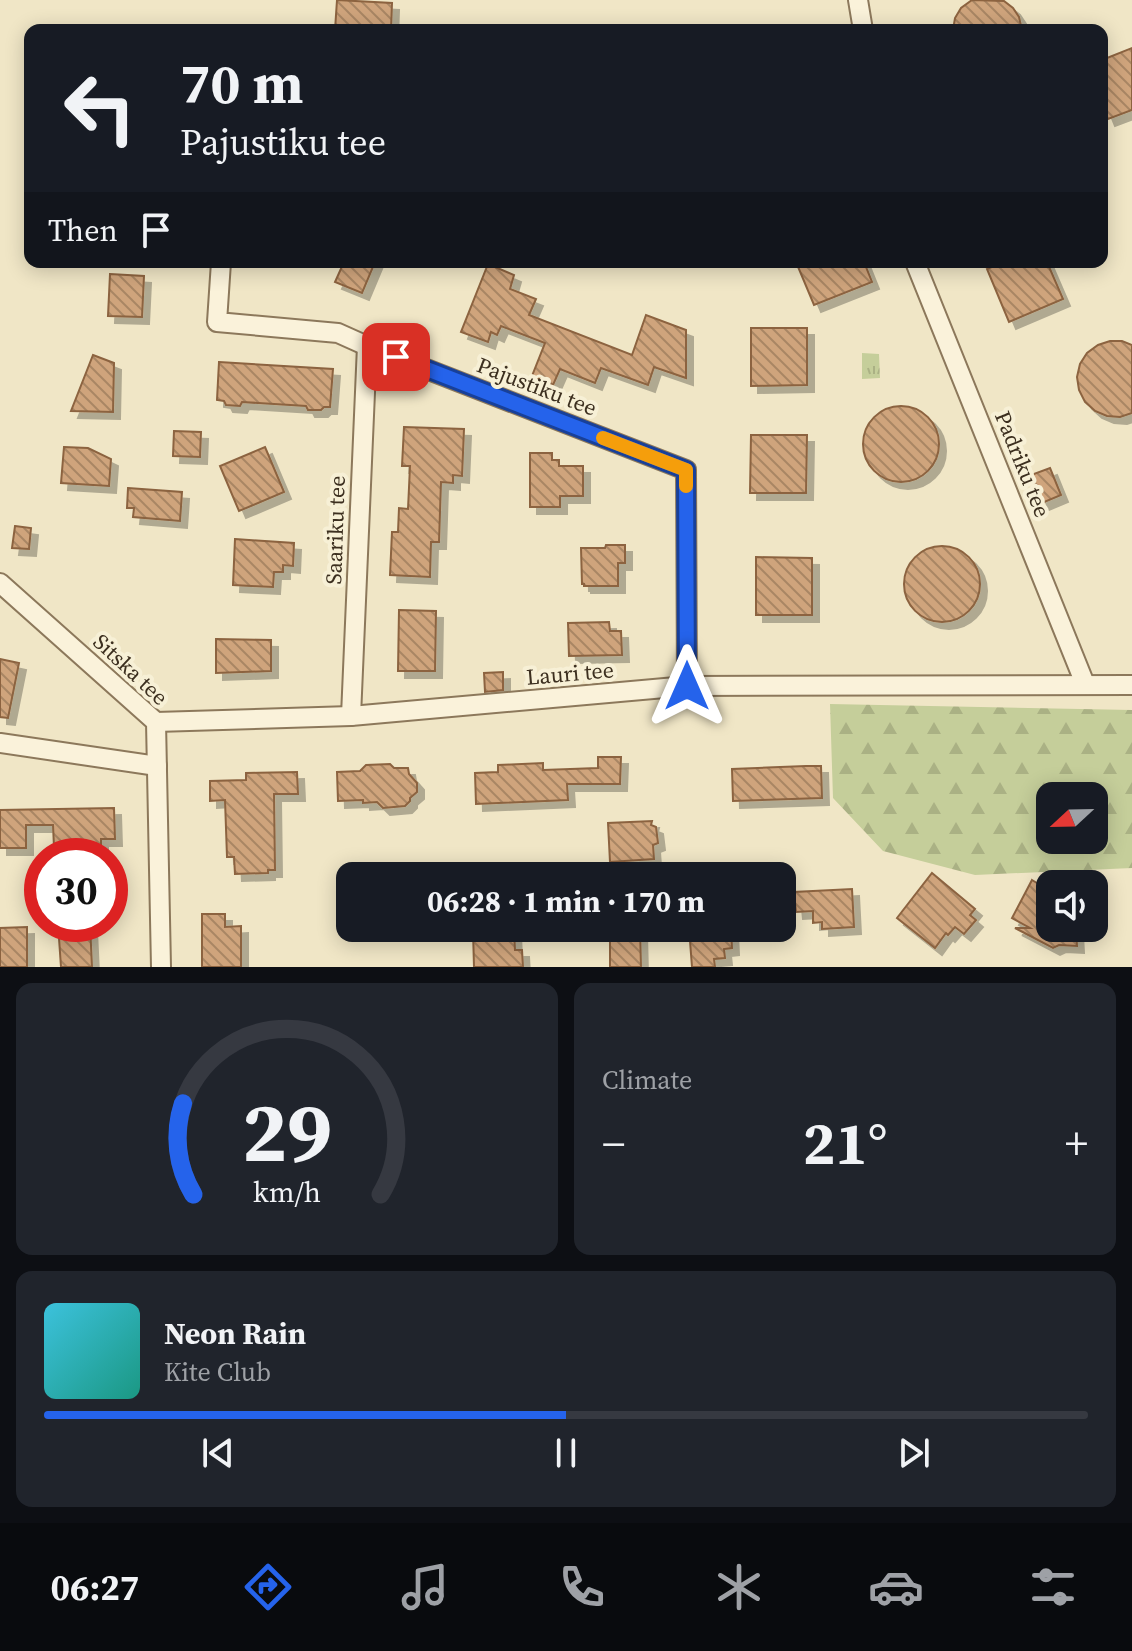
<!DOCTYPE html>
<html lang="en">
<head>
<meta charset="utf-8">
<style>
  :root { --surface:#171b24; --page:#20242c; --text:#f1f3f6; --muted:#9ea1a6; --line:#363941; --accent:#2563eb }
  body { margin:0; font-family:"Source Serif 4",serif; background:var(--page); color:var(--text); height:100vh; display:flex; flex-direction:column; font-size:30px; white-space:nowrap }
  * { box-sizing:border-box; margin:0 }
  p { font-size:26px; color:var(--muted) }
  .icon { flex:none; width:44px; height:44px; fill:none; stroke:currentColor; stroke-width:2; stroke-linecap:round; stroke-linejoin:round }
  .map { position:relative; height:967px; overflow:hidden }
  .panel { display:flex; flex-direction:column; gap:16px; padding:16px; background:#0d0f14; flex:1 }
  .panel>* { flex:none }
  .guide { position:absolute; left:24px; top:24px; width:1084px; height:244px; border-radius:16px; box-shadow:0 4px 20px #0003; background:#171b24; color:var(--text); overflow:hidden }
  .needle { width:52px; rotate:248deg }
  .buttons { position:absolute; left:1036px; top:782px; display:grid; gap:16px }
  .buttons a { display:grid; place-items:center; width:72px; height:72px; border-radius:16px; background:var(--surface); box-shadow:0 4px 20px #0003; font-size:40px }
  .speed { position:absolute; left:24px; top:838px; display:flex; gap:16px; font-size:40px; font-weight:700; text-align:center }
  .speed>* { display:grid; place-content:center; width:104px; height:104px; border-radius:50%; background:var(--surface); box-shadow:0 4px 20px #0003; line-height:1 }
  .speed .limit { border:12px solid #d22; background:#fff; color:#111 }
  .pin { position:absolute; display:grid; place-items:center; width:68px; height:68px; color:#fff; margin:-34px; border-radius:16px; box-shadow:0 4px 12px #0006 }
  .me { position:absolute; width:88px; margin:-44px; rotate:0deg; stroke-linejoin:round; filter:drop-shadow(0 0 6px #0008) }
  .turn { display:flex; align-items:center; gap:28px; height:168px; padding:0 24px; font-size:36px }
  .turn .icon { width:104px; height:104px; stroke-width:2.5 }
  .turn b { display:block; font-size:56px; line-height:68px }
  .then { display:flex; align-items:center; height:76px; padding:0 24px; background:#0003; gap:16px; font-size:30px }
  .big { font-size:60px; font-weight:700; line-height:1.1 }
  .panel .tile { flex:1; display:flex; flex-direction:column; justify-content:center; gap:12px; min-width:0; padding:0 28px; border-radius:16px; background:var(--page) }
  .panel .dial { align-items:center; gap:0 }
  .dial svg { height:208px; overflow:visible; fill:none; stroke:var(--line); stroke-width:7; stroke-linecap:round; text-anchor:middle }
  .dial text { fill:var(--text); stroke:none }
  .song { display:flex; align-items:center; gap:24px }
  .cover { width:96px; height:96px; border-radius:12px; background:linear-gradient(135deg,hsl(190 70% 55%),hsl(170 70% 35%)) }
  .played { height:8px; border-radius:4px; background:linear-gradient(90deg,var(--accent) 50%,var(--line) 50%) }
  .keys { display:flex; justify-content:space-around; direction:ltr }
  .heat { display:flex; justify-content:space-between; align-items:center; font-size:44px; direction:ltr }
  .panel .tiles { flex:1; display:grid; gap:16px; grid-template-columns:1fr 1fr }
  .tile:last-child { grid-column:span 2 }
  .trip { position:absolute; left:336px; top:862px; width:460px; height:80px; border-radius:16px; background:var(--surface); box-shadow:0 4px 20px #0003; font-weight:700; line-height:80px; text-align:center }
  .menu { display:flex; height:128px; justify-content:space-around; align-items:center; background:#090b0e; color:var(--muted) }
  .menu .icon { width:56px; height:56px }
  .menu .selected { color:var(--accent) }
  .menu b { font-size:36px; color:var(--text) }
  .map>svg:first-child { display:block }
</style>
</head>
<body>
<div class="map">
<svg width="1132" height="967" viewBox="0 0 1132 967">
  <defs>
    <pattern id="forest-firs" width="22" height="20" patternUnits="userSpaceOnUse" patternTransform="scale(2)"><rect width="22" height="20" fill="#c5ce9a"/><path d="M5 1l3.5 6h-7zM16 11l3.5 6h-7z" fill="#aab184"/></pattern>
    <pattern id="park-tufts" width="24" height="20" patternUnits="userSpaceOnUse" patternTransform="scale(2)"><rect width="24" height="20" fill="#c5ce9a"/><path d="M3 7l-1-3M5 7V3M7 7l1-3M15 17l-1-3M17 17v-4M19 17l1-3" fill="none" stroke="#aab184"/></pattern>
    <pattern id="building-back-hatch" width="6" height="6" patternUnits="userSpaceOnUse" patternTransform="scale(2)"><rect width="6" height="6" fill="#cfa47b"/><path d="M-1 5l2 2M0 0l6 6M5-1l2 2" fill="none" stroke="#a98664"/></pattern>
    <filter id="shadow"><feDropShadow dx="7" dy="7" stdDeviation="0" flood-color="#0004"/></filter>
  </defs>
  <rect width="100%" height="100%" fill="#f0e6c6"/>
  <path fill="url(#forest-firs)" fill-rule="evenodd" d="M830 704 1132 710V868L975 875 883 851 833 798ZM1050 796H1094V840H1050Z"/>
  <polygon fill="url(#park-tufts)" points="862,353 879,354 880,378 862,379"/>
  <g fill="url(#building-back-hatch)" stroke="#8c6340" stroke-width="2" filter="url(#shadow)">
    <polygon points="337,0 392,3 391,30 335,30"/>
    <polygon points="972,0 1004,1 1013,8 1019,17 1022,30 953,30 955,18 961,8"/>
    <polygon points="1132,48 1132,110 1108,119 1102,104 1102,60"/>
    <polygon points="344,262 375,262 362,293 335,282"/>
    <polygon points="796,262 864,262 872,282 814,305"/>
    <polygon points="1003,262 1047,262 1063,299 1009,322 987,269"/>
    <polygon points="488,264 514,275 510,289 536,299 529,315 632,355 646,315 686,330 686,378 654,367 648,385 601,368 595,383 560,369 553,385 532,376 545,343 501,326 497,335 491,332 488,342 461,332"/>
    <polygon points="110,274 144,276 142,317 108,316"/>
    <polygon points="751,328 807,328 807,385 751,386"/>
    <polygon points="1110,341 1122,341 1132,345 1132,413 1120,417 1107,416 1095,411 1085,402 1079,390 1077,377 1080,364 1087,353 1098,345"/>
    <polygon points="93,355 114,363 113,412 71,411"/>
    <polygon points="219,362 333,369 330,407 324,407 321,410 308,410 306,406 242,402 240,406 226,405 224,401 217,400"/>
    <circle cx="901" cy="444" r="38"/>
    <polygon points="404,427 464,429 462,476 453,475 453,483 441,482 439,542 431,542 430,577 390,575 392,532 398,532 399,508 408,509 410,466 402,466"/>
    <polygon points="174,431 201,432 200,457 173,456"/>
    <polygon points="751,435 807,435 806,493 750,493"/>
    <polygon points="64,447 88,448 111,459 109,486 61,483"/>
    <polygon points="265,447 284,492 239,511 220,466"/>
    <polygon points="530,453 552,453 552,460 559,460 559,466 583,466 583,496 560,496 560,507 530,507"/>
    <polygon points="1050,468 1061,495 1042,503 1031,475"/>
    <polygon points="128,488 182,492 180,521 133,517 134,508 127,508"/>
    <polygon points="15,526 31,528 29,549 12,548"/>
    <polygon points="235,539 294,543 293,566 283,565 283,572 274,572 273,587 233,585"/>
    <polygon points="606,545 625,545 625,563 618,563 618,586 584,586 584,584 582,584 581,548 605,548"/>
    <circle cx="942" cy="584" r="38"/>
    <polygon points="756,557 812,558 812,615 756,615"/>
    <polygon points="399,610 436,611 435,671 398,671"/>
    <polygon points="609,622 610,631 621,631 622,655 569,656 568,623"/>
    <polygon points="216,639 271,640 271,671 216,673"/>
    <polygon points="0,659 19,663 8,718 0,717"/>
    <polygon points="503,672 503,690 485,692 484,673"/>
    <polygon points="598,757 621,757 620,784 567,784 568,800 476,804 475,773 498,772 498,765 543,763 543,770 598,768"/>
    <polygon points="390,764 394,768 408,768 409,774 417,783 417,792 410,798 410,801 405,806 383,808 377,802 363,803 363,800 338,801 337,772 360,771 366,765"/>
    <polygon points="806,766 821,766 822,798 733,801 732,769"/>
    <polygon points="297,772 298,794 274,794 275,870 268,870 268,873 235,874 234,857 227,857 225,800 210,801 210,781 246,780 246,773"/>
    <polygon points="114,808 115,839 101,839 101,847 54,847 53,825 26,825 26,848 0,848 0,810"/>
    <polygon points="652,821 651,825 656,827 658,843 653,845 654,859 610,862 608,823"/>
    <polygon points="932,873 975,909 970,915 976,920 964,934 955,927 948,935 946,933 935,948 897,918"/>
    <polygon points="1032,880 1050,891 1050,928 1076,928 1077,946 1059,945 1053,948 1015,928 1030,928 1012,918"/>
    <polygon points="852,889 854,927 822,929 822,922 813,923 813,911 796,912 794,892"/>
    <polygon points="202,914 225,914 225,927 241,926 241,967 202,967"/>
    <polygon points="58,924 90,924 92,967 61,967"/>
    <polygon points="27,927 27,967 0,967 0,928"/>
    <polygon points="610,928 640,928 641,967 610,967"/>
    <polygon points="689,928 731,928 732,948 724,949 725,958 714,959 715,967 692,967"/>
    <polygon points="514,929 515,950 522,950 523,967 474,967 473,931"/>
  </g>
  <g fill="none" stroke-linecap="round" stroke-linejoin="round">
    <g stroke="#8c785b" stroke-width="22">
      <g id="street">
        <polyline points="858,0 863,30"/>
        <polyline points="221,262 217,322 338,333 367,346 686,470 687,686"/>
        <polyline points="915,262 1085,684"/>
        <polyline points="0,583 156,722 161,967"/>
        <polyline points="351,716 367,346"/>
        <polyline points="156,722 351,716 687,686 1132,685"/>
        <polyline points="0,743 157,766"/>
      </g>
    </g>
    <use href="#street" stroke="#faf2da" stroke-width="18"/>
  </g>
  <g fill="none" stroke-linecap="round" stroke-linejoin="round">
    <g stroke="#184099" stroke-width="20">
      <polyline id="route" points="396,357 686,470 687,686"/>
    </g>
    <use href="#route" stroke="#2563eb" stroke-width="14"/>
    <polyline stroke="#f59e0b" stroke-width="14" points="603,438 686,470 686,486"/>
  </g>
  <g text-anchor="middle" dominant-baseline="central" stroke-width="8" stroke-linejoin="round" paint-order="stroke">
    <g font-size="22" fill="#3c2f1f" stroke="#f7f0d6">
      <text transform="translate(537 386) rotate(21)">Pajustiku tee</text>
      <text transform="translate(1023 464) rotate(68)">Padriku tee</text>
      <text transform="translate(335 530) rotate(-88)">Saariku tee</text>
      <text transform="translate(131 669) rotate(43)">Sitska tee</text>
      <text transform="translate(570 673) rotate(-5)">Lauri tee</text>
    </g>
  </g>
</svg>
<div class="buttons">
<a><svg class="needle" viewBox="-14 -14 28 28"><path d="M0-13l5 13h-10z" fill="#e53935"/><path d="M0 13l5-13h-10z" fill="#9ea1a6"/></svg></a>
<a><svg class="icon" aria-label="sound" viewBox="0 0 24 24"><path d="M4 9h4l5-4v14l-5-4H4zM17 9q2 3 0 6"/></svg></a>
</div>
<div class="speed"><div class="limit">30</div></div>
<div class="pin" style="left:396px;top:357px;background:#d93025"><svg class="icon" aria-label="arrive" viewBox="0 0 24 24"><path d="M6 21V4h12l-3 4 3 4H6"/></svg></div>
<svg class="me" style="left:687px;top:686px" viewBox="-20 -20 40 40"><path d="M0-17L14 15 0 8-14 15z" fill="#2563eb" stroke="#fff" stroke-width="4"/></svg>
<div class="trip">06:28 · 1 min · 170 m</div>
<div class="guide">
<div class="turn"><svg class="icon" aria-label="left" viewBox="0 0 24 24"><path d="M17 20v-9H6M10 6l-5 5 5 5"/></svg><div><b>70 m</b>Pajustiku tee</div></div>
<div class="then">Then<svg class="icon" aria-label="arrive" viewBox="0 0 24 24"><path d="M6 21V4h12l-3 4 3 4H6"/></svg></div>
</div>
</div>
<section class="panel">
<div class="tiles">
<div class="tile dial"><svg viewBox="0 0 100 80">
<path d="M14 69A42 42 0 1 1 86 69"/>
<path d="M14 69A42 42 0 0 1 10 34" stroke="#2563eb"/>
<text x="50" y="56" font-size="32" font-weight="700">29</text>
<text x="50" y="72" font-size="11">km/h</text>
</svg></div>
<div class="tile"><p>Climate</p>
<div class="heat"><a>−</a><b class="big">21°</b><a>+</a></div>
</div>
<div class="tile">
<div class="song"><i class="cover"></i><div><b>Neon Rain</b><p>Kite Club</p></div></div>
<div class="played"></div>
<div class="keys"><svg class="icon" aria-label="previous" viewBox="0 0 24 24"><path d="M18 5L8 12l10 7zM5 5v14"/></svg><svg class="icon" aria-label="pause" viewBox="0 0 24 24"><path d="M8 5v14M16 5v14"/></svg><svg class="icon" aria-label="next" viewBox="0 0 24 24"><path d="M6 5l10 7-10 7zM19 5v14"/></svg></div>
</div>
</div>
</section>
<nav class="menu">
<b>06:27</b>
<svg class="icon selected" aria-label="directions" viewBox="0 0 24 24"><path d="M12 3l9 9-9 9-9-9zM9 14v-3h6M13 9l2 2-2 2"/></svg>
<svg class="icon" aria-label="music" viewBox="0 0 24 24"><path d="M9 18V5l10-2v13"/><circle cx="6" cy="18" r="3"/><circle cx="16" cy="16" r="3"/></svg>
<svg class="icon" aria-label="phone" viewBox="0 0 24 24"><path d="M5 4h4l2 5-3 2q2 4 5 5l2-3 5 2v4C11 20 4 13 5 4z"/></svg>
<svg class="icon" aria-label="climate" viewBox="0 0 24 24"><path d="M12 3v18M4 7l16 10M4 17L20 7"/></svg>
<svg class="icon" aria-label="car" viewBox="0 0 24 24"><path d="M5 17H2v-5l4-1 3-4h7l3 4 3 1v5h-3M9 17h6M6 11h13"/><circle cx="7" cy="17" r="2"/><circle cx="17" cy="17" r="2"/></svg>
<svg class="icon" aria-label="filters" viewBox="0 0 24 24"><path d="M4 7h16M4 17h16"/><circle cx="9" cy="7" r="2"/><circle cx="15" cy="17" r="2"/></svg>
</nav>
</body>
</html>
